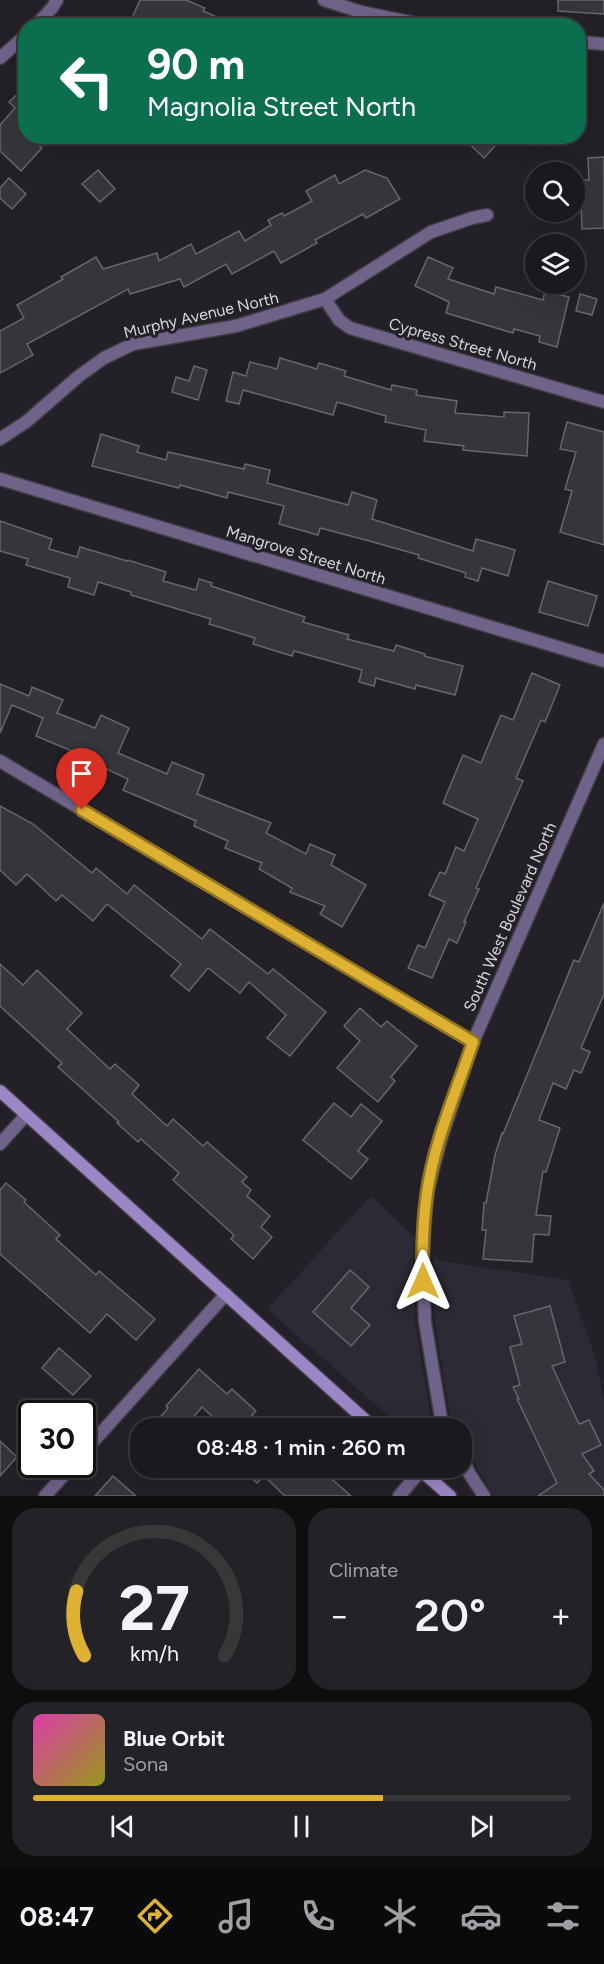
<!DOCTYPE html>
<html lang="en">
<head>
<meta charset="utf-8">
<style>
  :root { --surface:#1a191d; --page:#232226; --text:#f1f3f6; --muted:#9fa0a4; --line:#38383b; --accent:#deb133 }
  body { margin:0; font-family:Figtree,sans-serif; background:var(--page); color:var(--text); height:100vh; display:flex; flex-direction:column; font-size:22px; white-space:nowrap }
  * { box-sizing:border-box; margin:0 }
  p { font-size:20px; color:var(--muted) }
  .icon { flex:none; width:33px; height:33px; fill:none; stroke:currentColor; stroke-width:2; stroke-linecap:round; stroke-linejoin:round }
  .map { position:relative; height:1496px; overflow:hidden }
  .details { display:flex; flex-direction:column; gap:12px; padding:12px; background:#0e0e10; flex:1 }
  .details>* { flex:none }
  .banner { position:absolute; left:18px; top:18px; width:568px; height:126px; border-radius:24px; box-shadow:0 6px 24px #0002,0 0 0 2px var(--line); background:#0b6e4f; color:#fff; overflow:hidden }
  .fabs { position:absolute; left:525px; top:162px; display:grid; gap:12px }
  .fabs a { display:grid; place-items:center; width:60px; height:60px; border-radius:50%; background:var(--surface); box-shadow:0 6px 24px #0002,0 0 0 2px var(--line); font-size:30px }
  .speed { position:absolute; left:18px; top:1400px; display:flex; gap:12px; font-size:30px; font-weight:700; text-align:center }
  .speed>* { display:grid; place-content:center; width:78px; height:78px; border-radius:50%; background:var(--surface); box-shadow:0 6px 24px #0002,0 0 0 2px var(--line); line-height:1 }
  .speed .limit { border:3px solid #111; border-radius:9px; background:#fff; color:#111 }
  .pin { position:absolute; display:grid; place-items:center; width:51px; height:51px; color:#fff; margin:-62px -26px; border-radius:50% 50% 50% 0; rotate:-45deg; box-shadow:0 0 6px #0007 }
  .pin .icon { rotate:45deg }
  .me { position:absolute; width:66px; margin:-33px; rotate:0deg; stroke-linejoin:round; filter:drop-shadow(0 0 4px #0008) }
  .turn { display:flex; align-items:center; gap:21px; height:126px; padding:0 30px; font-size:27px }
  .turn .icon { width:78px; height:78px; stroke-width:2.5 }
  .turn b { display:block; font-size:42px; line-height:51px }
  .big { font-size:45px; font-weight:600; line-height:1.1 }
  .details .widget { flex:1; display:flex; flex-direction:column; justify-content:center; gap:9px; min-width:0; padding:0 21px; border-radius:24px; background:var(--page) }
  .details .dial { align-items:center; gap:0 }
  .dial svg { height:156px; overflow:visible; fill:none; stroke:var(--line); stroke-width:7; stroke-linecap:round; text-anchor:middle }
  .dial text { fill:var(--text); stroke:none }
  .song { display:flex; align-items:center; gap:18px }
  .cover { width:72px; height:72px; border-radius:9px; background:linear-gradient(135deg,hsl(320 70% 55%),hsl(60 70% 35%)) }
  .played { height:6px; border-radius:3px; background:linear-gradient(90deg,var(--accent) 65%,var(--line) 65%) }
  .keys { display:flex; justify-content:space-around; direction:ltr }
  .heat { display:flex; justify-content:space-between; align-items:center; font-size:33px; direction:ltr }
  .details .tiles { flex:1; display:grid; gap:12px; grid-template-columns:1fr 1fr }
  .widget:last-child { grid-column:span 2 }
  .trip { position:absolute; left:130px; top:1418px; width:342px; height:60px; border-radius:24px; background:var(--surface); box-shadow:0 6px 24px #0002,0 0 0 2px var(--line); font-weight:600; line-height:60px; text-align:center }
  .tabs { display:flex; height:96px; justify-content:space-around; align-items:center; background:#0a0a0c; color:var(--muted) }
  .tabs .icon { width:42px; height:42px }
  .tabs .on { color:var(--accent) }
  .tabs b { font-size:27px; color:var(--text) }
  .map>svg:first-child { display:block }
</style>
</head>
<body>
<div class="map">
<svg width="604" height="1496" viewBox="0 0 604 1496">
  <rect width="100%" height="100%" fill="#232127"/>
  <g fill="#2c2a34">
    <polygon points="371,1196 414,1237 413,1259 415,1322 431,1419 428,1422 431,1425 430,1428 402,1428 267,1309"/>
    <polygon points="433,1255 440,1261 568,1280 596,1359 604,1400 604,1496 493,1496 478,1470 462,1433 462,1428 458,1428 453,1422 454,1419 450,1417 435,1322"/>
  </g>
  <g fill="#36353b" stroke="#68666c" stroke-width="1.5">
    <polygon points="140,0 186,0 205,8 203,11 237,26 150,26 132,18"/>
    <polygon points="558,0 604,0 604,14 558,11"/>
    <polygon points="26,86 26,136 29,136 42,148 21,171 0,151 0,125 15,108 9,102"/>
    <polygon points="461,136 504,136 484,158"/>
    <polygon points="604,157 604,228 582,229 580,180 589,180 588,158"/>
    <polygon points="98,170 115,189 100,202 82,184"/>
    <polygon points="365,170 387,178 400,199 366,218 363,214 315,240 317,243 281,263 274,251 232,274 226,264 184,287 180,279 130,294 128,289 27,344 33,355 0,373 0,331 24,318 17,305 63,279 61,277 96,257 103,269 157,253 159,261 191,244 196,254 239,231 245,241 271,225 268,220 282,213 284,216 312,201 306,191 335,175 339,184"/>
    <polygon points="9,178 26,194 12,209 0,198 0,188"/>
    <polygon points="428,257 453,268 448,279 494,294 496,287 543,300 545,291 569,297 557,347 539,342 540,336 514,329 513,333 446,313 449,302 415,286"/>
    <polygon points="580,294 597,299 592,315 576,311"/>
    <polygon points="280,358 317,369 319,363 346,371 344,376 391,390 392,385 417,390 416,395 457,401 455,413 504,417 504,412 529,413 527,456 463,450 464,446 424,441 426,430 385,422 386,416 337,402 333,415 243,390 239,404 226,401 233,372 246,376 250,362 277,369"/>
    <polygon points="194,366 207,370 198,400 172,392 176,377 189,381"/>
    <polygon points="567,422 604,432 604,545 560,532 572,491 565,489 576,452 560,449"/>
    <polygon points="101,434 139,446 137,452 166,460 168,452 244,469 245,464 270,470 267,483 348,505 352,492 377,500 372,519 473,551 476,539 515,550 508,576 482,568 478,581 465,577 466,573 418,558 419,555 366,540 320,528 318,535 279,524 284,506 228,492 227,498 180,485 179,488 92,466"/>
    <polygon points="0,521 52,539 49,549 77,557 80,547 127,561 128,560 166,572 163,581 196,590 199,579 212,583 211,586 305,617 303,622 349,635 347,639 394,651 396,645 425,654 424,656 463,666 455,695 416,685 415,689 376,678 374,686 359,682 362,670 294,651 292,656 253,644 255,638 209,624 211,619 131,595 131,592 98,582 94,595 68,587 70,578 26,565 28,559 0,551"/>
    <polygon points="548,581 597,596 588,626 539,612"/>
    <polygon points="532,673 560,685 545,722 541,720 516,778 523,781 476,888 479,889 464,922 466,922 457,943 449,939 432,978 408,968 418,945 425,948 445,902 429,895 440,872 445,874 456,847 464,851 478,819 443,803 463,755 481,763 501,715 513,720"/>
    <polygon points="0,684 29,696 32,687 63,700 57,713 95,728 101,715 129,728 118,753 167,774 172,762 204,775 197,794 271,823 266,833 306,854 310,844 335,855 331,865 366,885 342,927 320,914 325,906 290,892 292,888 259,869 262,863 225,848 228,841 194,826 196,821 123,790 128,779 77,755 77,753 36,736 43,718 12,705 0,733"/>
    <polygon points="0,806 33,824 92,873 96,868 127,894 134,885 202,939 210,929 268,974 273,969 326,1012 290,1056 267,1038 286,1015 249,982 240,993 208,968 189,991 171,976 181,964 107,904 93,921 62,895 56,901 27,874 16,885 0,870"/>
    <polygon points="604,903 604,994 581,1048 590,1052 581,1073 574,1070 566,1089 553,1083 539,1120 560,1128 546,1172 543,1171 536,1215 551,1216 549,1235 534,1234 532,1262 483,1259 486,1230 482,1230 484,1203 486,1203 495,1155 502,1133 503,1134 574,960 579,962"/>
    <polygon points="0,964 23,985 37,970 82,1013 67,1029 110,1069 115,1064 139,1085 132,1094 167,1126 173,1119 203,1146 207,1142 247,1177 242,1182 251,1190 247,1196 270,1216 261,1227 272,1237 253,1259 231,1239 234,1235 173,1180 179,1173 141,1139 138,1142 117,1123 119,1122 58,1067 62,1063 0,1006"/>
    <polygon points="360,1008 381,1027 387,1021 417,1046 391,1077 395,1081 378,1102 337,1068 360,1041 344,1026"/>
    <polygon points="334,1103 351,1117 361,1104 382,1121 358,1151 368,1159 351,1179 303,1140"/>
    <polygon points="6,1183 26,1200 24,1202 60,1235 56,1239 96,1275 99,1271 155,1319 136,1340 107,1314 90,1333 0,1254 0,1190"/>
    <polygon points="350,1270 369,1287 351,1308 370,1325 351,1346 313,1312"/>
    <polygon points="550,1306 565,1362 552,1366 579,1424 589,1420 601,1445 582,1454 594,1471 589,1474 604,1490 604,1496 538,1496 557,1483 517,1399 519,1399 513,1387 520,1385 510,1347 522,1344 514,1316"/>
    <polygon points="59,1348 91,1376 73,1395 42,1368"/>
    <polygon points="199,1369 227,1394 232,1389 256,1411 252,1415 267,1428 225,1428 202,1407 184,1428 151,1428 168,1408 166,1406"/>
    <polygon points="0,1441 17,1457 0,1476"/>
    <polygon points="239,1467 318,1467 351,1496 285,1496 264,1476 257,1483"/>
    <polygon points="113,1476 136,1496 95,1496"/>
  </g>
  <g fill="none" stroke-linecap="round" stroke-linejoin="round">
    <g stroke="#403e44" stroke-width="15">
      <g id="minor">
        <polyline points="324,0 361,12 429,26"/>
        <polyline points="35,26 52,8 57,0"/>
        <polyline points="579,42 604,44"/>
        <polyline points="0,58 26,35"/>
        <polyline points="325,299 339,320 350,328 604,402"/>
        <polyline points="0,439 26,422 79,376 104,358 133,344 236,326 325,299 431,232 472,218 487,215"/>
        <polyline points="0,479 604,661"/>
        <polyline points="0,761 473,1042"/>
        <polyline points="0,1144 26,1115"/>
        <polyline points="440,1428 442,1424 425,1322 422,1260 427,1192 441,1139 473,1042 604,744"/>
        <polyline points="82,1454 226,1294"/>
        <polyline points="462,1457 469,1473 484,1496"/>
        <polyline points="45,1496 74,1464"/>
        <polyline points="399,1496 424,1467"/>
      </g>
    </g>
    <g stroke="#403e44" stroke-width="15">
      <g id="secondary">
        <polyline points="0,1091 374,1428"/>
        <polyline points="417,1467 450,1496"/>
      </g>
    </g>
    <use href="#minor" stroke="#6f638a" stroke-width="12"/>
    <use href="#secondary" stroke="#9b87c6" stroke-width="12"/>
  </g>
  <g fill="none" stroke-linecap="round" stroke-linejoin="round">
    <g stroke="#907321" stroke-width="15">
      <path id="route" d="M82 810 473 1042C457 1090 434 1142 427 1193 423 1221 422 1252 423 1281"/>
    </g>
    <use href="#route" stroke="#deb133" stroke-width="10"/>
  </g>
  <g text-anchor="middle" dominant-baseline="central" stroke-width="6" stroke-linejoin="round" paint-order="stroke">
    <g font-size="16" fill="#d8d7da" stroke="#232127">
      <text transform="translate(201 315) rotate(-13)">Murphy Avenue North</text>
      <text transform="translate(463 344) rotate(16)">Cypress Street North</text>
      <text transform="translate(306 555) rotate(17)">Mangrove Street North</text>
      <text transform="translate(510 917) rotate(-66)">South West Boulevard North</text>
    </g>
  </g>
</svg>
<div class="fabs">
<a><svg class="icon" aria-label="search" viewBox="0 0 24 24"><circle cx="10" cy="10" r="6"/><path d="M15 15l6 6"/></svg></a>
<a><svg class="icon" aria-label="layers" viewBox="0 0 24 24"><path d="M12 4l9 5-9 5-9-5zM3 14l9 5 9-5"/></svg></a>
</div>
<div class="speed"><div class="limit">30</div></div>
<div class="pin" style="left:82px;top:810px;background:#d93025"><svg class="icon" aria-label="arrive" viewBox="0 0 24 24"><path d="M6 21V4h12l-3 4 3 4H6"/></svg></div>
<svg class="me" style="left:423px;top:1281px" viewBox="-20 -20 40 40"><path d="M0-17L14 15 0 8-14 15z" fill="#deb133" stroke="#fff" stroke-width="4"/></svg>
<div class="trip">08:48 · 1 min · 260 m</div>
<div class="banner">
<div class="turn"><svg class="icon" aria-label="left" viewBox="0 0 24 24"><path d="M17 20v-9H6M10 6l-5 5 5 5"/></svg><div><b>90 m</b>Magnolia Street North</div></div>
</div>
</div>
<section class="details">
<div class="tiles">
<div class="widget dial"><svg viewBox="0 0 100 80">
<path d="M14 69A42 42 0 1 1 86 69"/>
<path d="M14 69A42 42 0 0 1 10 36" stroke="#deb133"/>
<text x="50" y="56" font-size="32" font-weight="700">27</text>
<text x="50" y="72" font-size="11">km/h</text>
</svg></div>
<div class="widget"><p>Climate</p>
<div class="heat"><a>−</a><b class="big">20°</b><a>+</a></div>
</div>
<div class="widget">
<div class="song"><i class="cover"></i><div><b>Blue Orbit</b><p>Sona</p></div></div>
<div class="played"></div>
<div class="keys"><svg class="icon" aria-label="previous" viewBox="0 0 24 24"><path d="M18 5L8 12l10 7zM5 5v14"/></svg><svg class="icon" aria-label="pause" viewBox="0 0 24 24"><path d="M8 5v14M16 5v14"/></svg><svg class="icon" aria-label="next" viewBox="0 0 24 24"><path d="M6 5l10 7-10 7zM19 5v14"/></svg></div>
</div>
</div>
</section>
<nav class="tabs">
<b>08:47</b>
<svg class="icon on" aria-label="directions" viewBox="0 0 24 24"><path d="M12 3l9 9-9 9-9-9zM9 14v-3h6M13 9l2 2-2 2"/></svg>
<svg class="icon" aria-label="music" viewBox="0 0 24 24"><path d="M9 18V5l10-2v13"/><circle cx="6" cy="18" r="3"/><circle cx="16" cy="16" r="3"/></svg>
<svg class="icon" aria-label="phone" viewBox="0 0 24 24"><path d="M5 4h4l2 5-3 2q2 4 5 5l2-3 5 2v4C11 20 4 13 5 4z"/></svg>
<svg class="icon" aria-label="climate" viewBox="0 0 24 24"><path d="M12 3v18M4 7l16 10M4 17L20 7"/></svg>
<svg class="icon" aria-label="car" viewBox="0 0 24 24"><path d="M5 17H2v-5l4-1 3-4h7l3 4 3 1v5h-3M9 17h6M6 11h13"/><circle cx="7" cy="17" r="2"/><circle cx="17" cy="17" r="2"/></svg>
<svg class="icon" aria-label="filters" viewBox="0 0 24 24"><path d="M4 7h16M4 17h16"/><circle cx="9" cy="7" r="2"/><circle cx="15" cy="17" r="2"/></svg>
</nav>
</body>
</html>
